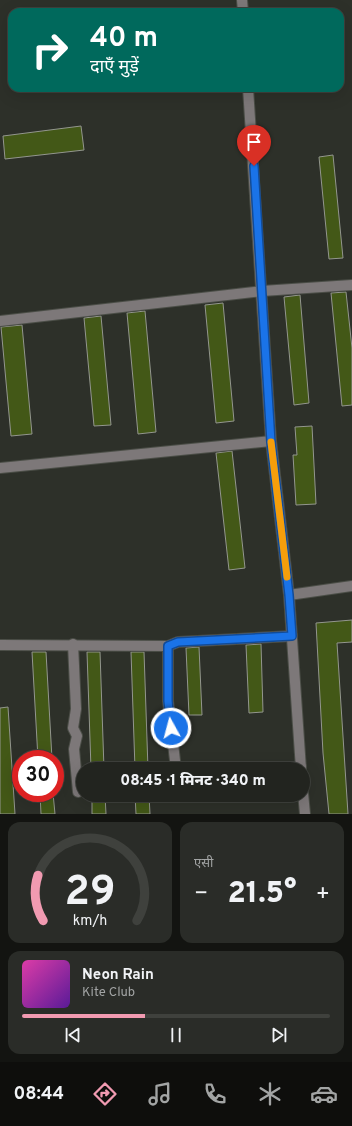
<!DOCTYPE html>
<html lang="hi">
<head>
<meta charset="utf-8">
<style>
  :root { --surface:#22241f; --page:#2a2c28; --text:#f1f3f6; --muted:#a2a4a4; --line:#3f413d; --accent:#f19ab1 }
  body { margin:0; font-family:Overpass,"Noto Sans Devanagari",sans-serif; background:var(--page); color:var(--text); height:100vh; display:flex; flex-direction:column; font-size:15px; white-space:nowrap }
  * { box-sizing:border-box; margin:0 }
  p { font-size:13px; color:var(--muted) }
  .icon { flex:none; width:22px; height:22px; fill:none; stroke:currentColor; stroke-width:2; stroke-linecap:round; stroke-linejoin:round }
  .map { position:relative; height:814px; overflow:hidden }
  .drawer { display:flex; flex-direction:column; gap:8px; padding:8px; background:#131411; flex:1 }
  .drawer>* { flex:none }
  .banner { position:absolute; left:8px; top:8px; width:336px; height:84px; border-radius:12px; box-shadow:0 4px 16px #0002,0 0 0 1px var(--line); background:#00695c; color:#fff; overflow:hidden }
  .speed { position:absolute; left:12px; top:750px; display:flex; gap:8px; font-size:20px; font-weight:700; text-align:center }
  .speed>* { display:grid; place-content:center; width:52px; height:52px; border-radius:50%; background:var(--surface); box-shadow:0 4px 16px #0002,0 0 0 1px var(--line); line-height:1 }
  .speed .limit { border:6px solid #d22; background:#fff; color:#111 }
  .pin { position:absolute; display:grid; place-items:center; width:34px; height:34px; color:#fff; margin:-41px -17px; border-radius:50% 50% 50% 0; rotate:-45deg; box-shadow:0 0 4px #0007 }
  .pin .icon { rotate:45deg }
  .me { position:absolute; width:44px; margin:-22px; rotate:353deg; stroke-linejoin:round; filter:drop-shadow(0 0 3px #0008) }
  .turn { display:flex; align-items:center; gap:14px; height:84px; padding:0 16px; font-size:18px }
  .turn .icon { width:52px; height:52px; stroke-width:2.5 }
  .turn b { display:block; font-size:28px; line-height:34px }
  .big { font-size:30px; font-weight:800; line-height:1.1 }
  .drawer .widget { flex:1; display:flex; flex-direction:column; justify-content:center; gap:6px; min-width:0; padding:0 14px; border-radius:12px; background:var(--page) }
  .drawer .dial { align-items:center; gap:0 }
  .dial svg { height:104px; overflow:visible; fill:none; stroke:var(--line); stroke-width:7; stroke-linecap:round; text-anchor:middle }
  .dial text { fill:var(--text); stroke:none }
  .song { display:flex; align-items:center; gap:12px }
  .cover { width:48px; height:48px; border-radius:6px; background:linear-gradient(135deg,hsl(320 70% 55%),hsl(270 70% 35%)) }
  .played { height:4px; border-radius:2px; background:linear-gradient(90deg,var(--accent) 40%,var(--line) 40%) }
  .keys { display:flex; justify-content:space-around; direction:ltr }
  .heat { display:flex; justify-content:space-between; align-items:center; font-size:22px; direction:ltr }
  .drawer .tiles { flex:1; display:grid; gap:8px; grid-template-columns:1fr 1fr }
  .widget:last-child { grid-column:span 2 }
  .trip { position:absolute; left:76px; top:762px; width:234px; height:40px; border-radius:20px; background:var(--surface); box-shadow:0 4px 16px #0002,0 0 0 1px var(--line); font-weight:800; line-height:40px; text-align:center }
  .tab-bar { display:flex; height:64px; justify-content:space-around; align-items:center; background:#0e0e0c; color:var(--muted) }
  .tab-bar .icon { width:28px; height:28px }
  .tab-bar .current { color:var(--accent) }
  .tab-bar b { font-size:18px; color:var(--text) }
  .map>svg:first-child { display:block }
</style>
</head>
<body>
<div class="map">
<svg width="352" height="814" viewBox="0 0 352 814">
  <rect width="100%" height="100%" fill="#2d3029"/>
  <g fill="#435817" stroke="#93968e">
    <polygon points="81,126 84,150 5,159 3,136"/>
    <polygon points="333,155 343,258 329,259 319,157"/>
    <polygon points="346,292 352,348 352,405 342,406 331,293"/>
    <polygon points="300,295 309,403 294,405 284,297"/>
    <polygon points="223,303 234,421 216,423 205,305"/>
    <polygon points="145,311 156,432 138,434 127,313"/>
    <polygon points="101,316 111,425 94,426 84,318"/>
    <polygon points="22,325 32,434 11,436 1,327"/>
    <polygon points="312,426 316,504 296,505 293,455 297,455 295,427"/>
    <polygon points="232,451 245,568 229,570 216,453"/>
    <polygon points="352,620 352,642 337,643 348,814 329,814 323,753 316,623"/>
    <polygon points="261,644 263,712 249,713 246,645"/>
    <polygon points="199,647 202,715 189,715 186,648"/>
    <polygon points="32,652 46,652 52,759 38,759"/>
    <polygon points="87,652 100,652 104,769 91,769"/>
    <polygon points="131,652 144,652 148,769 135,769"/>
    <polygon points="8,707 15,814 0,814 0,708"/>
    <polygon points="40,793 53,793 55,814 41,814"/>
    <polygon points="92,795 105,795 106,814 92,814"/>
    <polygon points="135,795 149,795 150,814 136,814"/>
  </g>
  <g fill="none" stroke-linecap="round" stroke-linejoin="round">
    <g stroke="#4b4e47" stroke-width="12">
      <g id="minor">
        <polyline points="242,0 243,12"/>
        <polyline points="248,88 271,441 289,595 301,769"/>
        <polyline points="0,321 262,291 352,285"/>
        <polyline points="0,468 271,441"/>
        <polyline points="289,595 352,586"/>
        <polyline points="73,644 76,709 73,728 77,736 74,749 78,792"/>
        <polyline points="0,645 168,646 178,642 292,636"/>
        <polyline points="168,646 168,701 176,769"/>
        <polyline points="253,769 301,767"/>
        <polyline points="303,793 305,814"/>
      </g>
    </g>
    <use href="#minor" stroke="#7d7879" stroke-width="10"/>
  </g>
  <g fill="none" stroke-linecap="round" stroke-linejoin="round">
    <g stroke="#114b97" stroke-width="10">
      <polyline id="route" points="171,728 168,701 168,646 178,642 292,636 289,595 271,442 254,166"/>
    </g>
    <use href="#route" stroke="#1a73e8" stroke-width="7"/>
    <polyline stroke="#f59e0b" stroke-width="7" points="271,442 287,577"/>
  </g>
</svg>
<div class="speed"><div class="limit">30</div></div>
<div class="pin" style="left:254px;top:166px;background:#d93025"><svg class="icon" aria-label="arrive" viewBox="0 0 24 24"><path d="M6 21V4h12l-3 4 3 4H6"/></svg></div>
<svg class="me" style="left:171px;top:728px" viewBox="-20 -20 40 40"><circle r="17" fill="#1a73e8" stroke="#fff" stroke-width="3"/><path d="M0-11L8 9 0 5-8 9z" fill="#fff"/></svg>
<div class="trip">08:45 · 1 मिनट · 340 m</div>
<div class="banner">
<div class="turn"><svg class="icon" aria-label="right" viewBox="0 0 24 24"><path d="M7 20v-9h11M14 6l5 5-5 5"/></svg><div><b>40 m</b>दाएँ मुड़ें</div></div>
</div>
</div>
<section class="drawer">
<div class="tiles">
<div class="widget dial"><svg viewBox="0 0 100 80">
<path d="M14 69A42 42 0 1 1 86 69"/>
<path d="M14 69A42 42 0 0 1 10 34" stroke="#f19ab1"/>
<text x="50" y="56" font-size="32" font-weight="700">29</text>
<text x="50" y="72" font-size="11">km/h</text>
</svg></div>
<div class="widget"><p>एसी</p>
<div class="heat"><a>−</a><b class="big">21.5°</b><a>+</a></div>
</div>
<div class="widget">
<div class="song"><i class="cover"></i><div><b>Neon Rain</b><p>Kite Club</p></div></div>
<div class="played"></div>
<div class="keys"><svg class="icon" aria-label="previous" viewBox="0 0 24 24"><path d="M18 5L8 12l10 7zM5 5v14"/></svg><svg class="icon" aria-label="pause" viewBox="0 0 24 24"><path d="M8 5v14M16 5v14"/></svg><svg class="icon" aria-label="next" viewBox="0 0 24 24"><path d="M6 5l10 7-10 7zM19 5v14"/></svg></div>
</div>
</div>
</section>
<nav class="tab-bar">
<b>08:44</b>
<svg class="icon current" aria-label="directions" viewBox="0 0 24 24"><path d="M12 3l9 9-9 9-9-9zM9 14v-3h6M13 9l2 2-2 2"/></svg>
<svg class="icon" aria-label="music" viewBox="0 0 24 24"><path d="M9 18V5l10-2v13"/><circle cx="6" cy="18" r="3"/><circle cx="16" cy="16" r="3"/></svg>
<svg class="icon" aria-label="phone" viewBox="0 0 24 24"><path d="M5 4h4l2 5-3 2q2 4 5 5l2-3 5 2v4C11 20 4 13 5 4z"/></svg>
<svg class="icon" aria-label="climate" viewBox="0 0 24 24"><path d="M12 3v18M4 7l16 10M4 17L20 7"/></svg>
<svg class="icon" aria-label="car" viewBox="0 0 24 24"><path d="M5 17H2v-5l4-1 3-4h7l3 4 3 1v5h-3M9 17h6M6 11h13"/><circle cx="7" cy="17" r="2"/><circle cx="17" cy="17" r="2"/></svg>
</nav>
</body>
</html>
